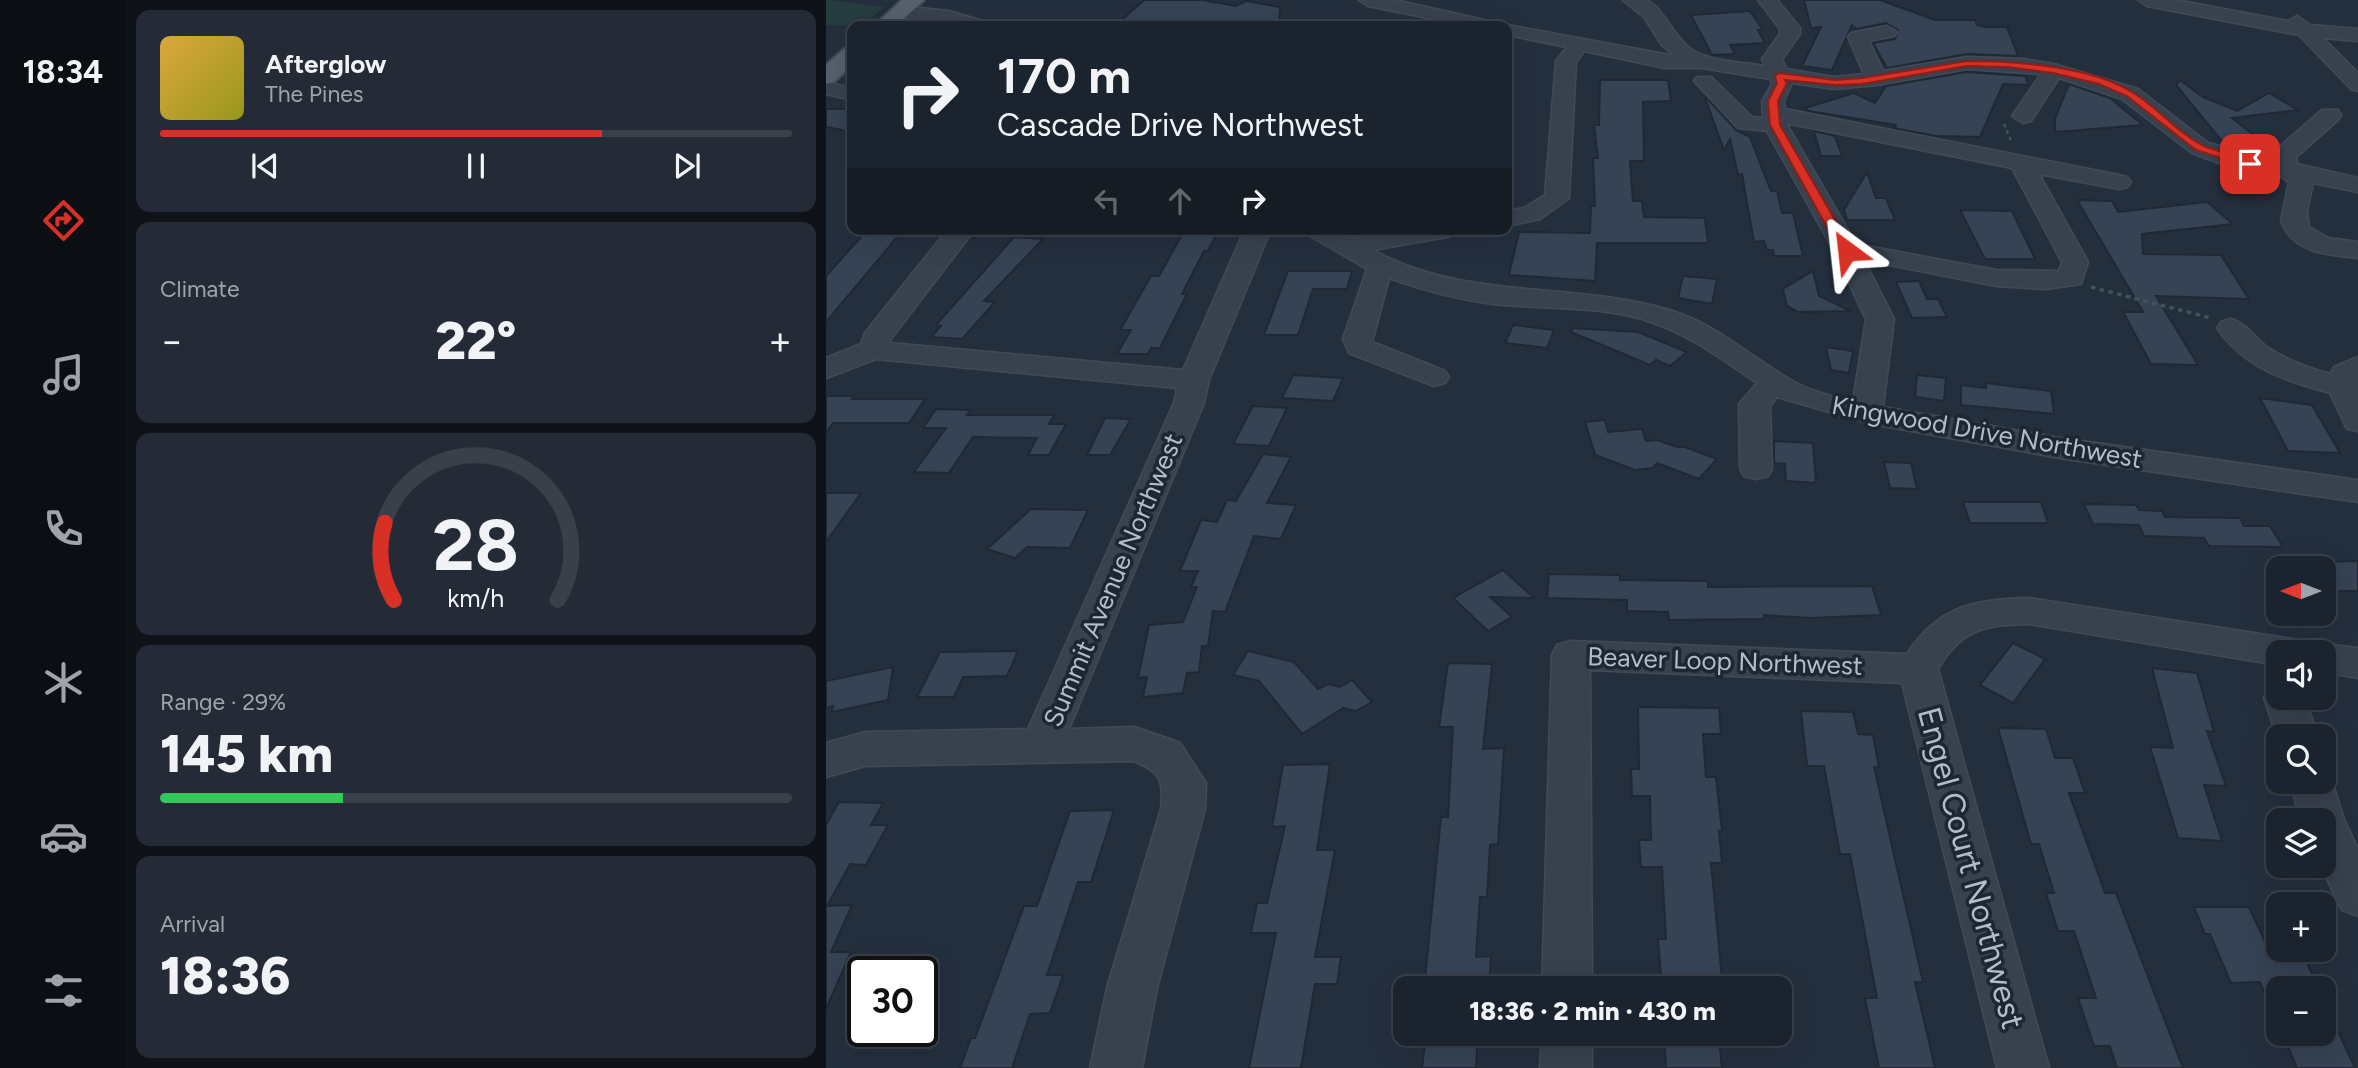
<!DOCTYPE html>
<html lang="en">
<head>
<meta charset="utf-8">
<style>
  :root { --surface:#1b232e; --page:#242b36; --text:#f1f3f6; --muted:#a0a4aa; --line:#39404a; --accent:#d93025 }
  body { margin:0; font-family:Figtree,sans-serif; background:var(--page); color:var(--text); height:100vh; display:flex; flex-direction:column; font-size:26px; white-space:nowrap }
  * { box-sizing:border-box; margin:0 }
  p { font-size:23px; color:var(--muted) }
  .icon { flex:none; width:38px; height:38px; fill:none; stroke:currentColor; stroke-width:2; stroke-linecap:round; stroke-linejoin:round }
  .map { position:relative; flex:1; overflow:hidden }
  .details { display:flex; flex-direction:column; gap:10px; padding:10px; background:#0f1319; width:700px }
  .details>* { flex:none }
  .banner { position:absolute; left:21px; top:21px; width:665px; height:214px; border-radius:14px; box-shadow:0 7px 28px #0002,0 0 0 2px var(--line); background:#1b232e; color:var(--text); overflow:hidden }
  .needle { width:46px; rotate:270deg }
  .controls { position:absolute; left:1440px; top:556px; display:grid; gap:14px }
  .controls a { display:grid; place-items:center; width:70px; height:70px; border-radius:14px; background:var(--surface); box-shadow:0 7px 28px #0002,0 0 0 2px var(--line); font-size:35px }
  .speed { position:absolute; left:21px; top:956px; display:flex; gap:14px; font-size:35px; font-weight:700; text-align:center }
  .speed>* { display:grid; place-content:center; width:91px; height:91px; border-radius:50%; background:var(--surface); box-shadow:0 7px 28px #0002,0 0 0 2px var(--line); line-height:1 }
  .speed .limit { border:4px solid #111; border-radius:10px; background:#fff; color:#111 }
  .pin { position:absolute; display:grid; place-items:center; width:60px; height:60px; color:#fff; margin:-30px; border-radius:14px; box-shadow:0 4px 10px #0006 }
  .me { position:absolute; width:77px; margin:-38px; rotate:330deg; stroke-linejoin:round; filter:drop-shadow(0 0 5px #0008) }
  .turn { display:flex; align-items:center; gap:24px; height:147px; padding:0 35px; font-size:32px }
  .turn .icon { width:91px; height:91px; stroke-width:2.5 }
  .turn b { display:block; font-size:49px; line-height:60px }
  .lanes { display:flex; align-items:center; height:66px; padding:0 35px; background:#0003; justify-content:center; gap:35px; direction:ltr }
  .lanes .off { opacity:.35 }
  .big { font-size:52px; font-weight:800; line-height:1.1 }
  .details .card { flex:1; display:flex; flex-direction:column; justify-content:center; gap:10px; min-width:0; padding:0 24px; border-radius:14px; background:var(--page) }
  .details .dial { align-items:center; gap:0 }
  .dial svg { height:182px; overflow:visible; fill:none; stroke:var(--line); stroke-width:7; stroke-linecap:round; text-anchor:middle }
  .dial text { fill:var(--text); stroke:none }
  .song { display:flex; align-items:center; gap:21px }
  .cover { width:84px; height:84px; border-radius:10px; background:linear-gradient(135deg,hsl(40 70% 55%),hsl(60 70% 35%)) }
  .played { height:7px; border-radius:4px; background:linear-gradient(90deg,var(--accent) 70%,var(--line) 70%) }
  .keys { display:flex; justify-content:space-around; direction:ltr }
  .heat { display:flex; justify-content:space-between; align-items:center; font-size:38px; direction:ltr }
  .charge { height:10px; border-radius:5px; background:linear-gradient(90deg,#34c759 29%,var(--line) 0) }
  .trip { position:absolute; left:567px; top:976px; width:399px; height:70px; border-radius:14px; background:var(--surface); box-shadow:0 7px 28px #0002,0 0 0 2px var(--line); font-weight:800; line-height:70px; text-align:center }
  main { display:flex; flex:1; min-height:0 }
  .tab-bar { display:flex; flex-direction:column; width:126px; justify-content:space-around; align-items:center; background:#0b0e12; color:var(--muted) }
  .tab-bar .icon { width:49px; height:49px }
  .tab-bar .active { color:var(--accent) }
  .tab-bar b { font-size:32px; color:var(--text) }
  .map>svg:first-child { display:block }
</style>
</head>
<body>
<main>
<nav class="tab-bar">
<b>18:34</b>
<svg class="icon active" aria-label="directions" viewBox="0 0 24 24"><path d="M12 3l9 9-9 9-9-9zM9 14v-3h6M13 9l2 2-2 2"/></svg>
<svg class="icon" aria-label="music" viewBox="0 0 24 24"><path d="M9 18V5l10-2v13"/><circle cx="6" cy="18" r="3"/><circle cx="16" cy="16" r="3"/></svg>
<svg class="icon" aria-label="phone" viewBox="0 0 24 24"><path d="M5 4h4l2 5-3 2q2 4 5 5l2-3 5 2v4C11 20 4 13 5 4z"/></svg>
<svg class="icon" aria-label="climate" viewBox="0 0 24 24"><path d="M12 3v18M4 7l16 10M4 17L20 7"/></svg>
<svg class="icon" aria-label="car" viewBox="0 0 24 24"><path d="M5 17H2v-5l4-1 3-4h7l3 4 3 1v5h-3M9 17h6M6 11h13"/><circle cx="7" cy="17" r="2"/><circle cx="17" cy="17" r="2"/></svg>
<svg class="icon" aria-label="filters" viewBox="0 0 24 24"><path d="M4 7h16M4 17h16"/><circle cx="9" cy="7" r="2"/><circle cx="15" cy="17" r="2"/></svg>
</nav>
<section class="details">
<div class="card">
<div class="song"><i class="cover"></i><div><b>Afterglow</b><p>The Pines</p></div></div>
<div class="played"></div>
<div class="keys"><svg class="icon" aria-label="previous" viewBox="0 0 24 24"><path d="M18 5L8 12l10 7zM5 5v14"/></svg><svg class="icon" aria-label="pause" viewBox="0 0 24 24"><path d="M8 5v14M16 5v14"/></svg><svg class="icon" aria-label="next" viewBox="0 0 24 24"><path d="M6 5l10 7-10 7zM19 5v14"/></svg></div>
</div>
<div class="card"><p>Climate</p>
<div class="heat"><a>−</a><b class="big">22°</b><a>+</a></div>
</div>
<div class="card dial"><svg viewBox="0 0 100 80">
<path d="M14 69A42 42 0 1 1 86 69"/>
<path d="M14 69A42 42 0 0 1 10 35" stroke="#d93025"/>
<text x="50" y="56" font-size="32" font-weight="700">28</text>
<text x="50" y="72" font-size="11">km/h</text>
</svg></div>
<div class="card"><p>Range · 29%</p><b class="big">145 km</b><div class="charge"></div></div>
<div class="card"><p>Arrival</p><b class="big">18:36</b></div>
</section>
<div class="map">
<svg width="1532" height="1068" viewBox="0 0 1532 1068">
  <rect width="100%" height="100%" fill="#242f3e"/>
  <polygon fill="#263c3f" points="0,0 3,0 58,7 35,26 0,25"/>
  <g fill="#364354" stroke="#1f2835" stroke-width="2">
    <polygon points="318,0 376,0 410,6 420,1 454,7 453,26 289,26"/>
    <polygon points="978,0 1054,0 1109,20 1149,20 1151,25 1159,27 1181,27 1192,56 1141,54 1061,68 1047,43 1069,39 1072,30 1060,23 1030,29 1026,25 1006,70 976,66 995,27 985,28"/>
    <polygon points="924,11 937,30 932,30 939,43 904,45 909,54 886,55 865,15"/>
    <polygon points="1141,72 1199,76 1203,85 1177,84 1154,137 1110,136 1068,128 1070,125 983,111 979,108 1028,93 1049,103 1060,86"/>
    <polygon points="774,80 842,80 845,101 817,102 818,161 804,161 807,201 816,201 818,217 879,218 882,243 771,243 769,281 683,275 693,232 764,233 765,206 769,206 767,158 772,158 768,125 773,125"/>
    <polygon points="1354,80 1377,97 1411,111 1443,93 1472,110 1406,118 1430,137 1424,137 1430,142 1399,145 1350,85"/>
    <polygon points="1243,84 1284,98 1317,125 1229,132 1229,119"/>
    <polygon points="878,95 910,130 924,137 945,191 951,191 956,213 967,213 977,256 948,256 947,250 941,250 938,241 928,242 916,174 912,175 904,139 898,150"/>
    <polygon points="0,109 26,109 26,132 0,127"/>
    <polygon points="988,131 1009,136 1016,156 995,156"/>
    <polygon points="1041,172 1050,198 1060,198 1069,220 1021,220 1018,210"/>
    <polygon points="1251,200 1286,201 1292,212 1381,202 1407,224 1316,234 1317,254 1395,255 1423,299 1330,296 1372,365 1325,364 1297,312 1317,312"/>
    <polygon points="1134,210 1186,211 1209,259 1159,259"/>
    <polygon points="42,229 78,229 0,322 0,276"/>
    <polygon points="359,229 393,229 382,251 378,251 356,294 361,294 334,348 325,348 322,354 291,354 305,330 294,330 325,276 333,276"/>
    <polygon points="188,237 217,239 158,301 169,302 136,339 105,337 115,326 110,325"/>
    <polygon points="462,271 526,271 521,289 487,289 472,335 438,335"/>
    <polygon points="987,271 993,296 1025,311 972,312 961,306 957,289"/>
    <polygon points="857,276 891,279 886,304 852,298"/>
    <polygon points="1093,281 1101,299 1112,299 1121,317 1086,318 1070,282"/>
    <polygon points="687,325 728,330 721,348 679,343"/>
    <polygon points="746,328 812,332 861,352 844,366 830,360 824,365 745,332"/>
    <polygon points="1000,347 1027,351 1023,373 1005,370"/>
    <polygon points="467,375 517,378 507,401 456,398"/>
    <polygon points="1091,375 1120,378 1118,401 1089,397"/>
    <polygon points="1160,383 1225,391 1228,414 1135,405 1135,385 1160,388"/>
    <polygon points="0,396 28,396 26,399 99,399 83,423 7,423 0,433"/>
    <polygon points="1434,398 1486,405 1514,453 1462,451"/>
    <polygon points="427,406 461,408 443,446 407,444"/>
    <polygon points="110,409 145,410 141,415 228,415 223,424 240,424 223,455 202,455 211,438 147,437 123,473 88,472 120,428 97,428"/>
    <polygon points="279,418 305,419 284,455 261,455"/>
    <polygon points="779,420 782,432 816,429 820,441 831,440 851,447 859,447 891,459 873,479 831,463 827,468 809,470 769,455 759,422"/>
    <polygon points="948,441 987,443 990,483 960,481 959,464 948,463"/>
    <polygon points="437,454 465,457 441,503 470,505 455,539 428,536 399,612 387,611 382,646 376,646 373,672 361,673 357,693 317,697 321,677 312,678 323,625 357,622 371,587 365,587 372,571 354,571 375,520 391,522 401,500 410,501"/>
    <polygon points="1058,462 1085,463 1091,489 1064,488"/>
    <polygon points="0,493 35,493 0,542"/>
    <polygon points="1137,502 1215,502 1222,523 1144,523"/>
    <polygon points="1258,504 1310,505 1313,510 1336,511 1339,517 1414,518 1418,526 1444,526 1457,547 1383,546 1378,538 1318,536 1313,525 1267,524"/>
    <polygon points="205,509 262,510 244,548 201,547 189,558 161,549"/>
    <polygon points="1532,561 1532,591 1505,591 1498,580 1498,569 1491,569 1486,562"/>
    <polygon points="677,570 708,598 664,597 686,617 662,631 627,598"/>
    <polygon points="723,574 794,575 794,580 882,581 882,587 1046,586 1055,615 984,618 938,615 938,619 843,620 842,612 801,611 801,600 721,598"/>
    <polygon points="1187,643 1219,659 1187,703 1154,685"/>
    <polygon points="192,651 181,676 137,677 128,697 91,697 114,652"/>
    <polygon points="422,651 468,662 492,689 502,684 514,687 526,680 546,702 530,711 517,708 476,734 433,681 407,675"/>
    <polygon points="622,663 666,664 657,749 678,748 672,844 664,845 661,897 654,897 650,957 665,956 663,989 598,989 615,817 622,817 627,727 613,727"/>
    <polygon points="67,667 62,700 6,712 7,706 0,708 0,681"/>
    <polygon points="1326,668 1371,673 1388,732 1381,731 1400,786 1378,785 1396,841 1352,838 1324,747 1347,748"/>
    <polygon points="812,707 893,708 895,734 877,734 880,777 890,777 896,831 893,831 896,863 885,863 897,989 836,989 832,939 840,939 836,867 815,867 813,840 825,840 824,796 806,796 805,769 813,769"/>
    <polygon points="975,711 1027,712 1032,734 1047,735 1053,767 1048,767 1097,982 1089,982 1109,1068 1053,1068 1039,998 1051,998 1024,854 1014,854 998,766 981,766"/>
    <polygon points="1172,728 1220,729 1229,758 1247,758 1259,793 1243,793 1279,893 1290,893 1357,1068 1291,1068 1284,1046 1268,1046 1252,998 1270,998 1248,931 1232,931 1220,893 1228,893 1213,844 1205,844"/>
    <polygon points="504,764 491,850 509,850 489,957 515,957 511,984 489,984 475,1068 423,1068 450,933 425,933 431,903 441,903 459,826 446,827 457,765"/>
    <polygon points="13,802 57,803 45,825 62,825 40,865 24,864 1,906 26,905 5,952 25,952 0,1009 0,825"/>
    <polygon points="288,810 265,882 252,882 221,975 237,975 224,1013 204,1014 186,1068 134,1068 145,1038 149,1038 198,906 211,906 244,811"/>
    <polygon points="1368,907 1423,907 1441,946 1452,946 1452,950 1475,950 1490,982 1452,982 1452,1025 1434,982 1405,983 1384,934 1379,934"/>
    <polygon points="1498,1001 1529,1068 1471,1068 1457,1034 1498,1034"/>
    <polygon points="600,1034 652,1034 650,1068 596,1068"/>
    <polygon points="893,1039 896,1068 840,1068 838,1040"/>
  </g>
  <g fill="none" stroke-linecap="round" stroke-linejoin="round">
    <g stroke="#414a57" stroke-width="3">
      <g id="minor">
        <path d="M533 0H569L676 24 849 56 835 44 818 17 797 0C803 0 813 0 819 0 836 4 849 41 868 51 888 62 916 62 939 66L936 59 954 34V29L932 0H951L974 28V34L956 59 960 69 1008 77 1038 74 1022 37 1025 33 1061 26 1071 32 1068 36 1043 41 1057 71 1141 57 1197 59 1228 64 1312 89 1382 143 1447 160 1450 150 1496 110H1512L1515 115 1512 120 1470 157 1471 164 1532 178V192L1487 183 1481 211 1483 227 1502 238 1532 242V258C1503 255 1466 253 1455 221L1463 182 1456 177 1393 163 1366 153 1296 99 1233 78 1205 121 1197 123 1186 116 1215 74 1141 69 1051 85 1008 89 966 83 958 101 959 109 1293 175 1301 177 1305 182 1301 187 1293 189 1213 174 1262 262 1255 284 1220 289 1170 286 1038 260 1068 319 1057 407 1234 438 1532 480V502L1234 458 1041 423 951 397 944 406 946 469 942 476 930 479 918 476 914 469 913 404 931 383C897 360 864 335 825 322 779 306 725 309 677 305 637 301 600 291 563 278L546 342 619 371 623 377 619 383 608 386 523 353 517 339 541 269 481 234 477 229H509L526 239 578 229H634L630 234 621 237 547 250C639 301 745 281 843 310 892 324 927 360 972 384 988 392 1010 397 1027 402L1040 319 1008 251 941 131 912 128 868 81 871 77H885L926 117 937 118 936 101 946 84 944 79 876 68H839L758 51 750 62 743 198 714 219 681 226V211L698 208 719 195 730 61 741 47 681 35V26H642L542 6ZM960 123 1186 168 1236 262 1233 271 1170 270 1030 244Z"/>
        <polygon points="1312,0 1350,0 1462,21 1471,16 1484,25 1532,29 1532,41 1497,38 1532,73 1532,91 1525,89 1473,35 1321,6"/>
        <polygon points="74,6 123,11 160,22 163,26 134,26 67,16 65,12 67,8"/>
        <polygon points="0,82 26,88 26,100 0,94"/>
        <path d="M122 229H149L64 340V343L357 370 419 229H445L383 380 378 403 243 729 309 727 354 743 380 783 379 809 331 988 316 1068H264L281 988 335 809C338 781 335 771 307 761L39 766 0 777V743L39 732 202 729 348 403 351 388 50 359 0 378V358L35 344 39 333Z"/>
        <path d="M1405 319C1420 323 1428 337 1441 347 1460 360 1482 368 1504 374L1508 367 1532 357V431L1521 429 1504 393C1460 381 1418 368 1391 328L1395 322Z"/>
        <path d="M1203 598 1467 639 1481 643 1484 649 1498 644 1532 648V678L1498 672V653H1452V665L1203 624C1159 625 1135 629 1112 669L1223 1068H1171L1076 683 764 670 766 989H716L726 655 731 645 745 641 1081 654C1112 606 1149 599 1203 598Z"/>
        <polygon points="1452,684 1452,698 1478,698 1493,737 1452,737 1452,739 1438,698 1444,687"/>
        <polygon points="1498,769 1506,782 1519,822 1532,849 1532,916 1516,910 1495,866 1498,866 1498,821 1475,821 1464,782 1498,782"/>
        <polygon points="716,1034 766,1034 766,1068 714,1068"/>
      </g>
    </g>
    <g stroke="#414a57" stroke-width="4">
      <g id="major">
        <polygon points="76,0 98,0 70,26 48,26"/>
        <polygon points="26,47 26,65 8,82 0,84 0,65 18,49"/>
      </g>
    </g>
    <polyline stroke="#3f5557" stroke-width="2.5" stroke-dasharray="3.5 3.5" stroke-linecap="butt" points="1178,124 1186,143"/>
    <polyline stroke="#3f5557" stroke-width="3.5" stroke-dasharray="4.5 4.5" stroke-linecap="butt" points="1265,287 1385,318"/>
    <use href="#minor" fill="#38414e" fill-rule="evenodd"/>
    <use href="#major" fill="#56606e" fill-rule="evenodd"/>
  </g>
  <path fill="#d93025" stroke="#8d1f18" stroke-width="2" d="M1141 61C1189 61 1268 66 1309 94 1333 109 1353 134 1378 146 1394 153 1415 153 1429 164L1424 167 1370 150 1301 96 1273 84 1227 73 1182 67 1141 66 1036 84 1009 85 959 80 961 83 952 101 954 125 1027 251 1016 254 944 125 942 101 951 83 949 76 953 73 1009 80 1036 78Z"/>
  <g text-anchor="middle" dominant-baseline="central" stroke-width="7" stroke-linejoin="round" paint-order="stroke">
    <g font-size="26" fill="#b4bcc9" stroke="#1d2633">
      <text transform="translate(1161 432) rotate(10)">Kingwood Drive Northwest</text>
      <text transform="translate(287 580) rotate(-67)">Summit Avenue Northwest</text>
      <text transform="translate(899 661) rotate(2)">Beaver Loop Northwest</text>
    </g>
    <g font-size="32" fill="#b4bcc9" stroke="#1d2633">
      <text transform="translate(1145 868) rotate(75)">Engel Court Northwest</text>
    </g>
  </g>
</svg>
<div class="controls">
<a><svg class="needle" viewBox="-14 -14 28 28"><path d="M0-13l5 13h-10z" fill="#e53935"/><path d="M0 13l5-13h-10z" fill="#a0a4aa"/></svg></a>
<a><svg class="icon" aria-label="sound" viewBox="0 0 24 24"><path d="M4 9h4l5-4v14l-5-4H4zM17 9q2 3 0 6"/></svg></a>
<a><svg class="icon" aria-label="search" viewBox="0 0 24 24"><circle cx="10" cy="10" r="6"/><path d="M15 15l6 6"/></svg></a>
<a><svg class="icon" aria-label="layers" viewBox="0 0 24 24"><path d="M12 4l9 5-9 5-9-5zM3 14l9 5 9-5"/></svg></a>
<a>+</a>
<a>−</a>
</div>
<div class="speed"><div class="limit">30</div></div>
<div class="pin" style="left:1424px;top:164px;background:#d93025"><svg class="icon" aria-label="arrive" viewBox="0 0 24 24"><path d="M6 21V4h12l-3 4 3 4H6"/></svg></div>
<svg class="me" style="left:1021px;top:251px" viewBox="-20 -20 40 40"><path d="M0-17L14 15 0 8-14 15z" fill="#d93025" stroke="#fff" stroke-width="4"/></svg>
<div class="trip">18:36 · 2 min · 430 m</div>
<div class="banner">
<div class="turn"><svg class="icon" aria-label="right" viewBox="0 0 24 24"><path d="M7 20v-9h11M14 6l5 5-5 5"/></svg><div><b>170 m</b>Cascade Drive Northwest</div></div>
<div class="lanes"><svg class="icon off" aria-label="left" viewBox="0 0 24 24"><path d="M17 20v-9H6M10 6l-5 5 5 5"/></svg><svg class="icon off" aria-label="ahead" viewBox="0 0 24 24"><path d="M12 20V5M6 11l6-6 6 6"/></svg><svg class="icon" aria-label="right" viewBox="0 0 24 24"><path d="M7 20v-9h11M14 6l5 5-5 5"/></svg></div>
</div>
</div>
</main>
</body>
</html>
